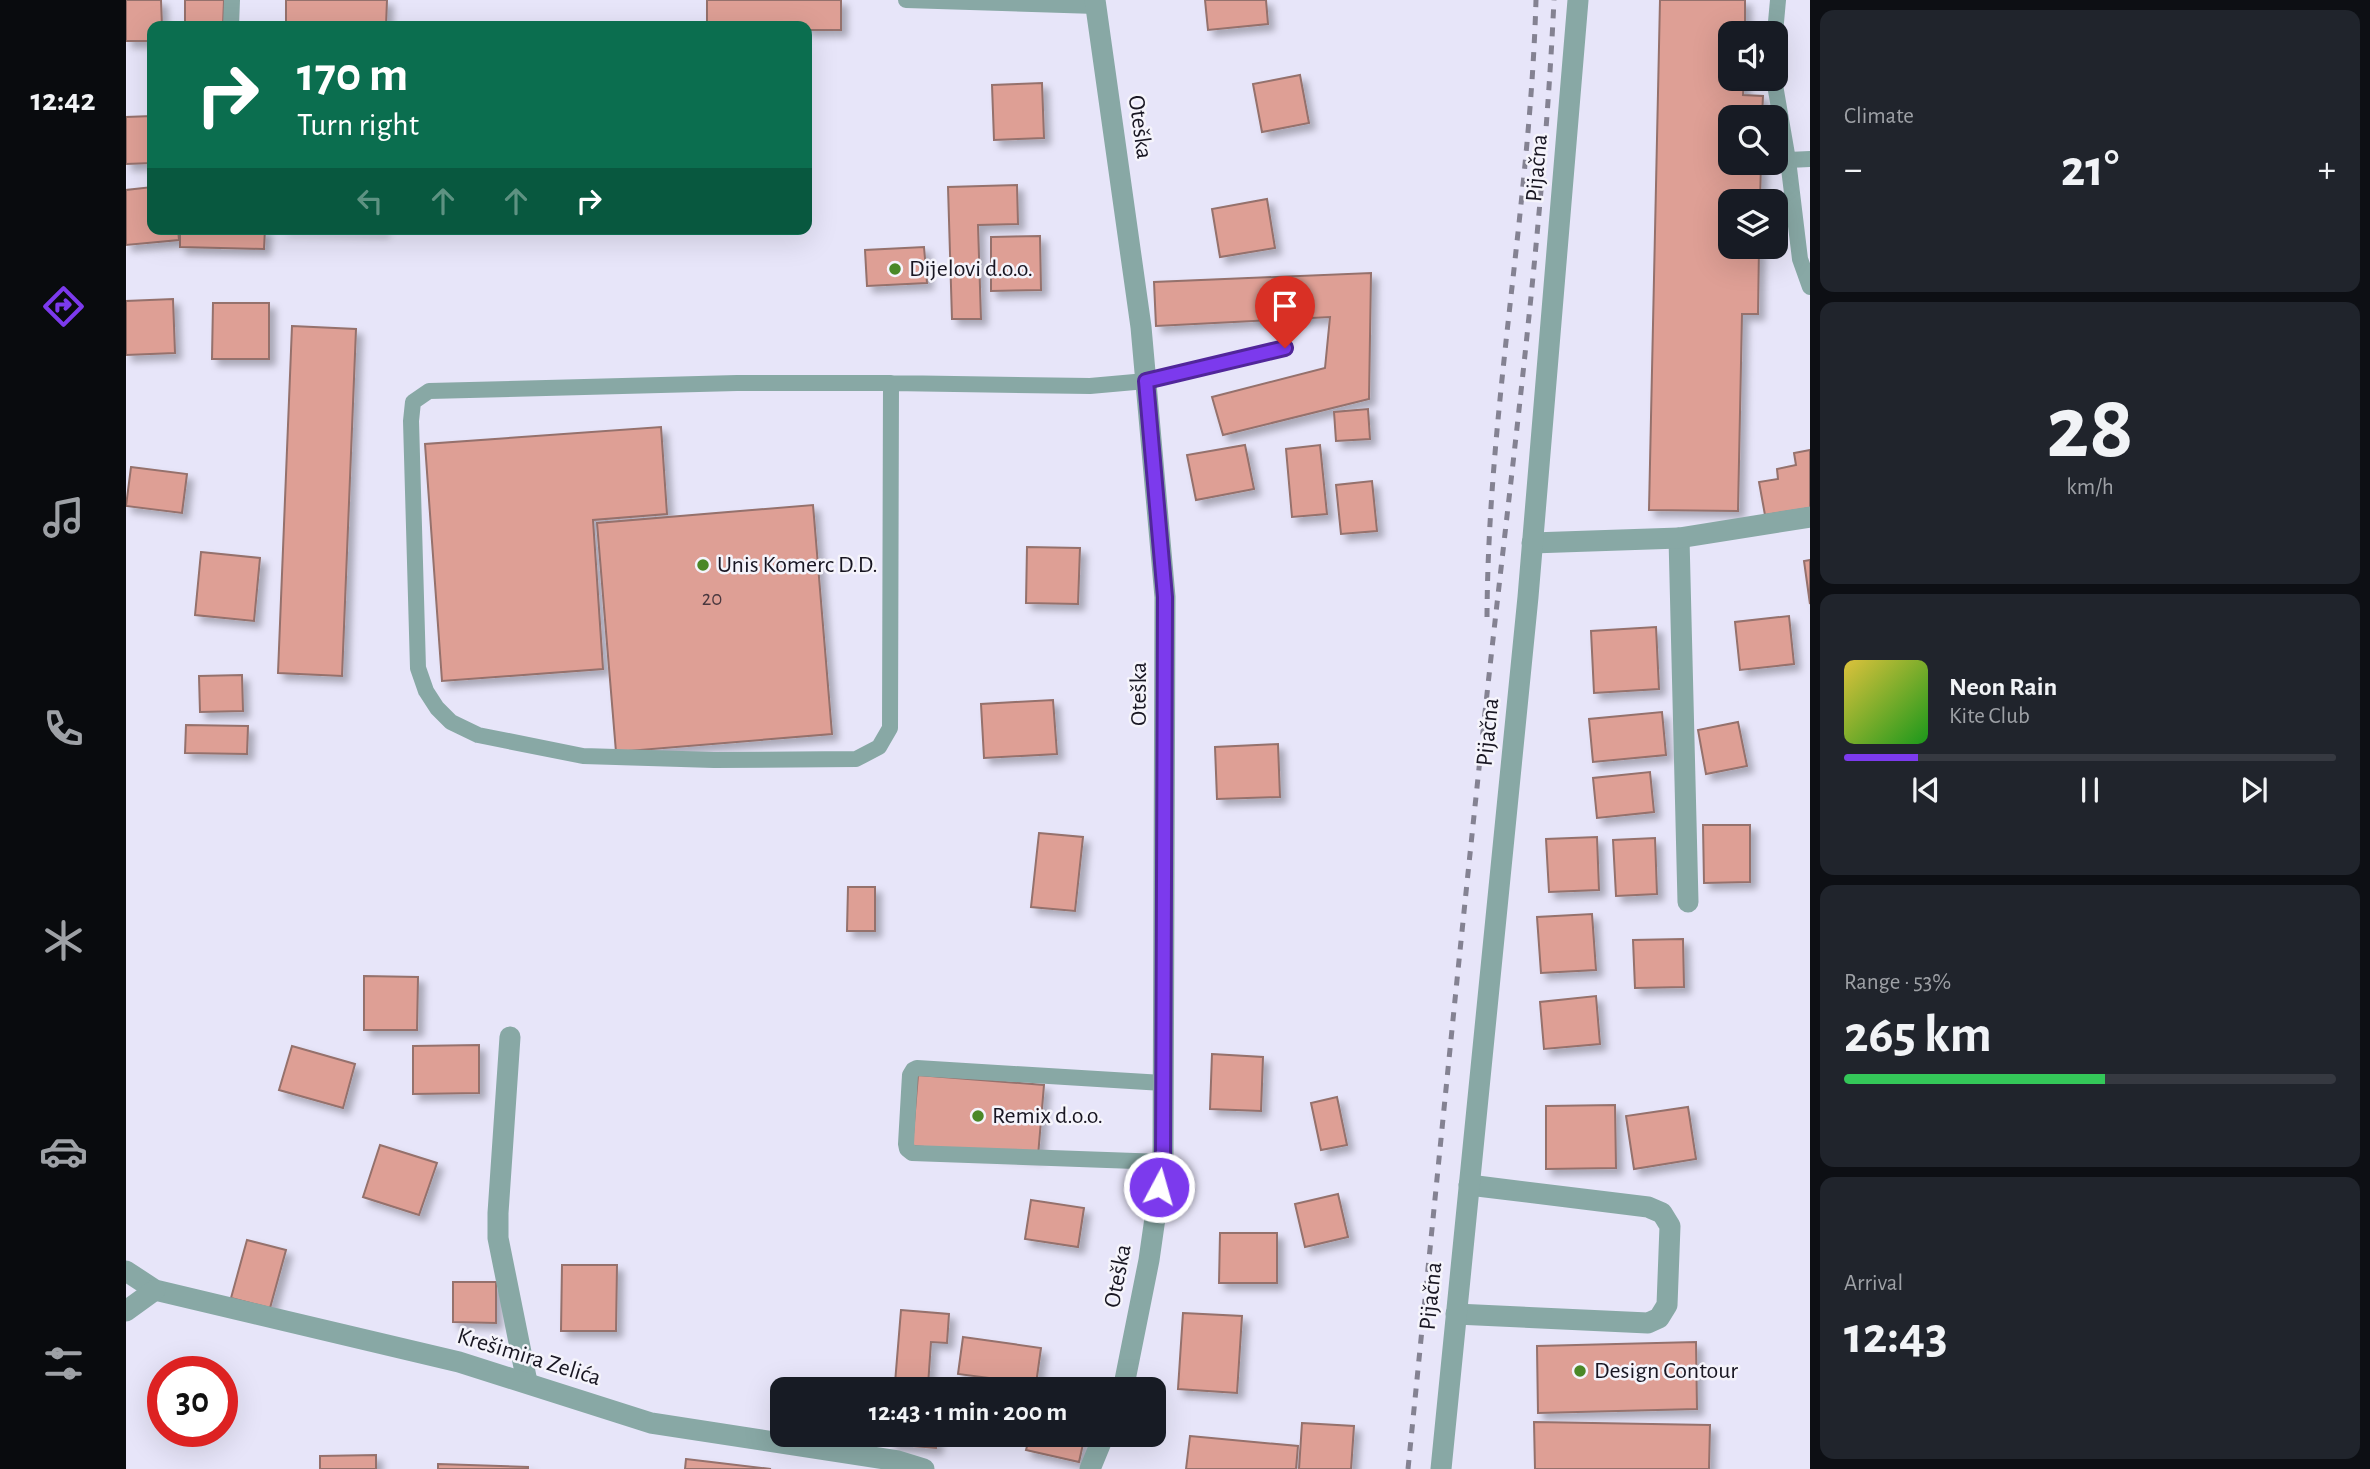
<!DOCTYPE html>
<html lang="en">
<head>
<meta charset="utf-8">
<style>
  :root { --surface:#171b24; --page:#20242c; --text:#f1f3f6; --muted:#9ea1a6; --line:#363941; --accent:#7c3aed }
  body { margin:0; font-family:"Alegreya Sans",sans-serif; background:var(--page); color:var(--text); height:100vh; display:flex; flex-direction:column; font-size:26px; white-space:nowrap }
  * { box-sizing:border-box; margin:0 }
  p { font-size:23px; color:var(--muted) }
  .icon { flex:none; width:38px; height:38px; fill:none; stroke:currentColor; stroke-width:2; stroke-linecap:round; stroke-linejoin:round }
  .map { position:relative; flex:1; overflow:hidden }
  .details { display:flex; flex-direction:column; gap:10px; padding:10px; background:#0d0f14; width:560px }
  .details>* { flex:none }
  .hud { position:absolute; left:21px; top:21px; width:665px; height:214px; border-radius:14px; box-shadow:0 7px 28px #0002; background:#0b6e4f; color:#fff; overflow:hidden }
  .controls { position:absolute; left:1592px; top:21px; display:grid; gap:14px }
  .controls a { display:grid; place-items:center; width:70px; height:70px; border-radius:14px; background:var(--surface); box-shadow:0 7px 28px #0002; font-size:35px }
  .speed { position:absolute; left:21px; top:1356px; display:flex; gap:14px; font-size:35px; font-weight:700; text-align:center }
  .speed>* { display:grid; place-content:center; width:91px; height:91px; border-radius:50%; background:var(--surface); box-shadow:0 7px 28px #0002; line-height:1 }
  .speed .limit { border:10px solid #d22; background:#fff; color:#111 }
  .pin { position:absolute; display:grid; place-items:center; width:60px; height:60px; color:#fff; margin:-72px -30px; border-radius:50% 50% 50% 0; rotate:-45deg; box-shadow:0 0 7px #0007 }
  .pin .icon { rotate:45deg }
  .me { position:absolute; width:77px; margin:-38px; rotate:6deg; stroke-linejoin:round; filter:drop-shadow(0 0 5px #0008) }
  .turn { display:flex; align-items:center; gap:24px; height:147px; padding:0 35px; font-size:32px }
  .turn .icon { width:91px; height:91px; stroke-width:2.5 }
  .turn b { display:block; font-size:49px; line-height:60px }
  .lanes { display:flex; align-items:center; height:66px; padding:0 35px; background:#0003; justify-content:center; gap:35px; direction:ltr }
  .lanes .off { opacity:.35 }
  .big { font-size:52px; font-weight:600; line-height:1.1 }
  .details .tile { flex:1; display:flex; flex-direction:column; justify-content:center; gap:10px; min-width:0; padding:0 24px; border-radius:14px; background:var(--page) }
  .details .dial { align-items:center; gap:0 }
  .dial b { font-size:91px; line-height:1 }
  .song { display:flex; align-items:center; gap:21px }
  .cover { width:84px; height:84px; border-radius:10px; background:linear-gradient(135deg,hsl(50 70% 55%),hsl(120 70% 35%)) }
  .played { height:7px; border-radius:4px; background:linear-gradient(90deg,var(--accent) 15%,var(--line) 15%) }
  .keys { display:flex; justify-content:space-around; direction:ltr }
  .heat { display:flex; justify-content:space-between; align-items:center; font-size:38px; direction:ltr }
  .charge { height:10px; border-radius:5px; background:linear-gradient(90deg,#34c759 53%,var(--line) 0) }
  .trip { position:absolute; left:644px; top:1377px; width:396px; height:70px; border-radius:14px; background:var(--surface); box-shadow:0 7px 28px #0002; font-weight:600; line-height:70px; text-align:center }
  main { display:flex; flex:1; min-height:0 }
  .dock { display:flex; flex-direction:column; width:126px; justify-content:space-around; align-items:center; background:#090b0e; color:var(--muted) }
  .dock .icon { width:49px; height:49px }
  .dock .selected { color:var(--accent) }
  .dock b { font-size:32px; color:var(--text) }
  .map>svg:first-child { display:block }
</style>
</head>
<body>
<main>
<nav class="dock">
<b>12:42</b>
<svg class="icon selected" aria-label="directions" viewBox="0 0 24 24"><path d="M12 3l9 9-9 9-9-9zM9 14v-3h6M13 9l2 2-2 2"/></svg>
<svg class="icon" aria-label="music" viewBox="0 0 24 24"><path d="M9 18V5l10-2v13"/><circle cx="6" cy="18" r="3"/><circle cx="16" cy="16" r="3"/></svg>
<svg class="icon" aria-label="phone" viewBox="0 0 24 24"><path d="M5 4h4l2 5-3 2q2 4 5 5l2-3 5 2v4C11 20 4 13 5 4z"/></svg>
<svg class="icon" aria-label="climate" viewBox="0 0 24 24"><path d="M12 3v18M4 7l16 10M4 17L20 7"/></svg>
<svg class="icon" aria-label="car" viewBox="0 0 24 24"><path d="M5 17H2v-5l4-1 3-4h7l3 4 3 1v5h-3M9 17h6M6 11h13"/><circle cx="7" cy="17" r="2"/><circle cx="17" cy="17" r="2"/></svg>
<svg class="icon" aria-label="filters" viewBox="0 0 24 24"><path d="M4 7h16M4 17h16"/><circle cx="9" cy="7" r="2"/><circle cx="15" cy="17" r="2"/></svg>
</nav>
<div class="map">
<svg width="1684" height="1469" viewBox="0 0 1684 1469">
  <defs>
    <filter id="shadow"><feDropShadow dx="6" dy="6" stdDeviation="3.5" flood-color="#0004"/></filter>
  </defs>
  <rect width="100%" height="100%" fill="#e7e5f9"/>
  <g fill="#de9f95" stroke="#95716c" stroke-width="2" filter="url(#shadow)">
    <polygon points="0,0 35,0 36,26 26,26 26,41 0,41"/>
    <polygon points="59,0 98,0 97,26 59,26"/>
    <polygon points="160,0 261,0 260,26 160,26"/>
    <polygon points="581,0 715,0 715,30 681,30 681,26 581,26"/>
    <polygon points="1079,0 1140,0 1142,24 1082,30"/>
    <polygon points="1534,0 1619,0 1619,33 1605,33 1605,79 1618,79 1617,95 1637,96 1636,117 1605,117 1605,163 1635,163 1634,201 1605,201 1605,247 1633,247 1632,314 1616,314 1612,511 1523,510"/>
    <polygon points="1174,75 1183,123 1136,132 1127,84"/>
    <polygon points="916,83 918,138 868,140 866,85"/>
    <polygon points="26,116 26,163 0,164 0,117"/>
    <polygon points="891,185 892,224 852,225 855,319 826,319 822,187"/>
    <polygon points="26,187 26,229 52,229 53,240 0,245 0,190"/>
    <polygon points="1141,199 1149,248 1094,257 1086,209"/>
    <polygon points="54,229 139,229 138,249 54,247"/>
    <polygon points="156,229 257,229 257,231"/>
    <polygon points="914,236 915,290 865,291 865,237"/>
    <polygon points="798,247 801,283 741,286 739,250"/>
    <polygon points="1245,273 1243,399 1097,435 1086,397 1199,368 1204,317 1030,326 1028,282"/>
    <polygon points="47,299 49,353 0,355 0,301"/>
    <polygon points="87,303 143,303 143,359 86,359"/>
    <polygon points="166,326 230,329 216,676 152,673"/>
    <polygon points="1242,409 1244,439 1210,441 1208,412"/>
    <polygon points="535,427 541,514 467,520 477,669 316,681 299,444"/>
    <polygon points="1119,445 1128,489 1070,500 1061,455"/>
    <polygon points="1194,445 1201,514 1166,517 1160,449"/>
    <polygon points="1684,450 1684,508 1639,515 1633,482 1652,479 1651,469 1670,465 1668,453"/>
    <polygon points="5,467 61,474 56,513 0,506"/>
    <polygon points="1246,481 1251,531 1215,534 1210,485"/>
    <polygon points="687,505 706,734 490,752 471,523"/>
    <polygon points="901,547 954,548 952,604 900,603"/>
    <polygon points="75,552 134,558 128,621 69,615"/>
    <polygon points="1684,560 1684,604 1678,561"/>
    <polygon points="1663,616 1668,664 1614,670 1609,622"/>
    <polygon points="1530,627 1533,689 1468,693 1465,631"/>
    <polygon points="116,675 117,711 74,712 73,676"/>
    <polygon points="927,700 931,754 858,758 855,704"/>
    <polygon points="1536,712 1540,755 1467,762 1463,719"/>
    <polygon points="1612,722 1621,766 1580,774 1572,730"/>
    <polygon points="60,725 122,726 121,754 59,753"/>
    <polygon points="1152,744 1154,797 1091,799 1089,747"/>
    <polygon points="1524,772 1528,812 1471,818 1467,778"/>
    <polygon points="1577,825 1624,825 1624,882 1578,883"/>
    <polygon points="913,833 957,837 949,911 905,907"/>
    <polygon points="1471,837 1473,890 1423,892 1420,839"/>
    <polygon points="1529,838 1531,894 1490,896 1487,840"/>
    <polygon points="722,887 749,887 749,931 721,931"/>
    <polygon points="1466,914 1470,970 1415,973 1411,917"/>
    <polygon points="1557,939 1558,987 1509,988 1507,940"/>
    <polygon points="238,976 292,977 291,1030 238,1030"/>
    <polygon points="1470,996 1474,1044 1418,1049 1414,1002"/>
    <polygon points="353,1045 353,1093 287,1094 287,1046"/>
    <polygon points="166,1046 229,1064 217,1108 153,1090"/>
    <polygon points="1086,1054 1137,1057 1135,1111 1084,1109"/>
    <polygon points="792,1075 918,1085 912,1156 786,1146"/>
    <polygon points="1211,1097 1221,1145 1195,1150 1185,1103"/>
    <polygon points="1489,1105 1490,1168 1420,1169 1420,1106"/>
    <polygon points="1562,1107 1570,1159 1508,1169 1500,1116"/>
    <polygon points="254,1145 311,1163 293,1215 237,1197"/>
    <polygon points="1212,1194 1222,1237 1179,1247 1169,1204"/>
    <polygon points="905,1200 958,1208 952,1247 899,1239"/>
    <polygon points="1094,1233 1151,1233 1151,1283 1093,1283"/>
    <polygon points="121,1240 160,1250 144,1308 105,1298"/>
    <polygon points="436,1265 491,1265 490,1331 435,1331"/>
    <polygon points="327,1282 370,1282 370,1323 327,1322"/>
    <polygon points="775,1310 823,1314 821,1343 805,1342 802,1386 769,1383"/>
    <polygon points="1057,1313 1116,1316 1111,1393 1052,1389"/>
    <polygon points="837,1337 915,1348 910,1384 832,1374"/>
    <polygon points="1570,1342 1571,1409 1412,1413 1411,1346"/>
    <polygon points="1408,1422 1584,1425 1583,1469 1409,1469"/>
    <polygon points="1176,1423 1228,1426 1225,1469 1173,1469"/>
    <polygon points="764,1435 811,1435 810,1448 764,1444"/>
    <polygon points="904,1435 959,1435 953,1462 900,1450"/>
    <polygon points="1064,1436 1172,1446 1170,1469 1060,1469"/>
    <polygon points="250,1455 250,1469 194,1469 194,1456"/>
    <polygon points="560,1459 645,1469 559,1469"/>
    <polygon points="312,1464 402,1467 402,1469 312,1469"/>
  </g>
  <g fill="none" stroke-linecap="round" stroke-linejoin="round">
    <g stroke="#88a8a5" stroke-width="16">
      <polyline points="780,0 970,6"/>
      <polyline points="105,26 106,0"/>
      <polyline points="1649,33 1652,0"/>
      <polyline points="1648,79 1662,160 1674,259 1684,287"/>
      <polyline points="1662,160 1684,159"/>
      <polyline points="765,383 764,728 753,747 730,759 588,760 457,756 352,735 325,722 311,708 300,691 292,668 285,421 287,402 303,391 611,383 765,383 964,386 1020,381 1159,348"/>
      <polyline points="1037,1162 786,1153 781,1149 780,1144 784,1075 787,1070 791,1068 1037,1083"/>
    </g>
    <g stroke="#88a8a5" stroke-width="21">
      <polyline points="969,0 1015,327 1039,597 1037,1162 1023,1260 997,1390"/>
      <polyline points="1553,538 1562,902"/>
      <polyline points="1406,543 1553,538 1684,517"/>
      <polyline points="384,1037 372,1213 372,1238 401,1382"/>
      <polyline points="0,1271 29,1290 333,1362 525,1423 772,1461 798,1469"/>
      <polyline points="0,1311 29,1290"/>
      <polyline points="1330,1314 1522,1323 1533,1318 1541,1305 1544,1226 1536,1213 1522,1207 1343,1185"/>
      <polyline points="964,1469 978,1435"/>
      <polyline points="1315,1469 1402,597 1452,0"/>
    </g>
    <g stroke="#848292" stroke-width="5" stroke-dasharray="9 9" stroke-linecap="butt">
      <path d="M1361 617C1362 411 1404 206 1410 0"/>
      <path d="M1282 1469C1308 1211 1333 952 1361 694 1386 463 1417 232 1428 0"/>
    </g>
  </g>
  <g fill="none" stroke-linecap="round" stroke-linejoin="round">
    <g stroke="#51269a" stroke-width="18">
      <polyline id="route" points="1033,1187 1037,1162 1039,597 1020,381 1159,348"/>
    </g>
    <use href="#route" stroke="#7c3aed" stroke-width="12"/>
  </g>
  <g fill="#4a8827" stroke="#f5f4fb" stroke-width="2.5">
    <circle cx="769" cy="269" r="7"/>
    <circle cx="577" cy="565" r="7"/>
    <circle cx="852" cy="1116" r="7"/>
    <circle cx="1454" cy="1371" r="7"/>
  </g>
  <g text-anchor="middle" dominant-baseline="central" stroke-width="5" stroke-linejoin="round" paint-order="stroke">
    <g font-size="21" fill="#4a383f">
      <text x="586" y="598">20</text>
    </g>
    <g font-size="24" fill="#181622" stroke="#f5f4fb">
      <text transform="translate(1014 127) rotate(82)">Oteška</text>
      <text transform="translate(1411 168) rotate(-85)">Pijačna</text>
      <text transform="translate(1013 694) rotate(-90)">Oteška</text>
      <text transform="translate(1362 732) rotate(-84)">Pijačna</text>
      <text transform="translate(992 1276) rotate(-79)">Oteška</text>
      <text transform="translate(1305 1296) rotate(-84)">Pijačna</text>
      <text transform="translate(403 1357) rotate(17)">Krešimira Zelića</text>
    </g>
    <g font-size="24" fill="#181622" stroke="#f5f4fb" text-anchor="start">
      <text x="783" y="269">Dijelovi d.o.o.</text>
      <text x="591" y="565">Unis Komerc D.D.</text>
      <text x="866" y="1116">Remix d.o.o.</text>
      <text x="1468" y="1371">Design Contour</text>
    </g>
  </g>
</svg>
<div class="controls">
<a><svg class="icon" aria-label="sound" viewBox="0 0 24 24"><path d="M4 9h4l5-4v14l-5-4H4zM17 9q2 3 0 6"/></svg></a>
<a><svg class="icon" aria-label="search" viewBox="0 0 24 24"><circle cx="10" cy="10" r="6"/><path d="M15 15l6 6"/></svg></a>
<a><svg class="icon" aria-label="layers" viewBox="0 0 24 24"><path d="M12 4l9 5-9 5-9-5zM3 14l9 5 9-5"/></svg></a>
</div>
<div class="speed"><div class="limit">30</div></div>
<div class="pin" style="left:1159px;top:348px;background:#d93025"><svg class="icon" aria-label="arrive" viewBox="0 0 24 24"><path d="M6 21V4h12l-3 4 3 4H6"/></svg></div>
<svg class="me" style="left:1033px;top:1187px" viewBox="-20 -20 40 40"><circle r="17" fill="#7c3aed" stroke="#fff" stroke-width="3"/><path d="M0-11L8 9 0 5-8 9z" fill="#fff"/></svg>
<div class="trip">12:43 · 1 min · 200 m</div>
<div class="hud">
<div class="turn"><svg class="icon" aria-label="right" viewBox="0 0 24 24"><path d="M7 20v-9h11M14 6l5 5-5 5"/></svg><div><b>170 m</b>Turn right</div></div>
<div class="lanes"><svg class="icon off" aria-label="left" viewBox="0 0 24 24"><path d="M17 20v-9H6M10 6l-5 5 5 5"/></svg><svg class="icon off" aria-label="ahead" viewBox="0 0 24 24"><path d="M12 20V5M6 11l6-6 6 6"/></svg><svg class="icon off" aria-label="ahead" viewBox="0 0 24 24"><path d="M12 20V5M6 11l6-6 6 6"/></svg><svg class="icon" aria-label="right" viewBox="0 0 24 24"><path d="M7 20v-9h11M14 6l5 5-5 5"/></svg></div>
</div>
</div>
<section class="details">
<div class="tile"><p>Climate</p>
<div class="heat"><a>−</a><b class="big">21°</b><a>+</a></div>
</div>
<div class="tile dial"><b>28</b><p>km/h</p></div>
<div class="tile">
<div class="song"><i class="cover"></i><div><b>Neon Rain</b><p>Kite Club</p></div></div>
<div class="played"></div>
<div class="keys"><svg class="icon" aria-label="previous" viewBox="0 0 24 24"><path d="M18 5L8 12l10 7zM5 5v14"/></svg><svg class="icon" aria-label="pause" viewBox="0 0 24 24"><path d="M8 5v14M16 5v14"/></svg><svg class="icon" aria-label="next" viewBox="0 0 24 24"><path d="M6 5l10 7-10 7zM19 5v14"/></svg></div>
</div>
<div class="tile"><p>Range · 53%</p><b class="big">265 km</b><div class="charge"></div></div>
<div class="tile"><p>Arrival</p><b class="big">12:43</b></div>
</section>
</main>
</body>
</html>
